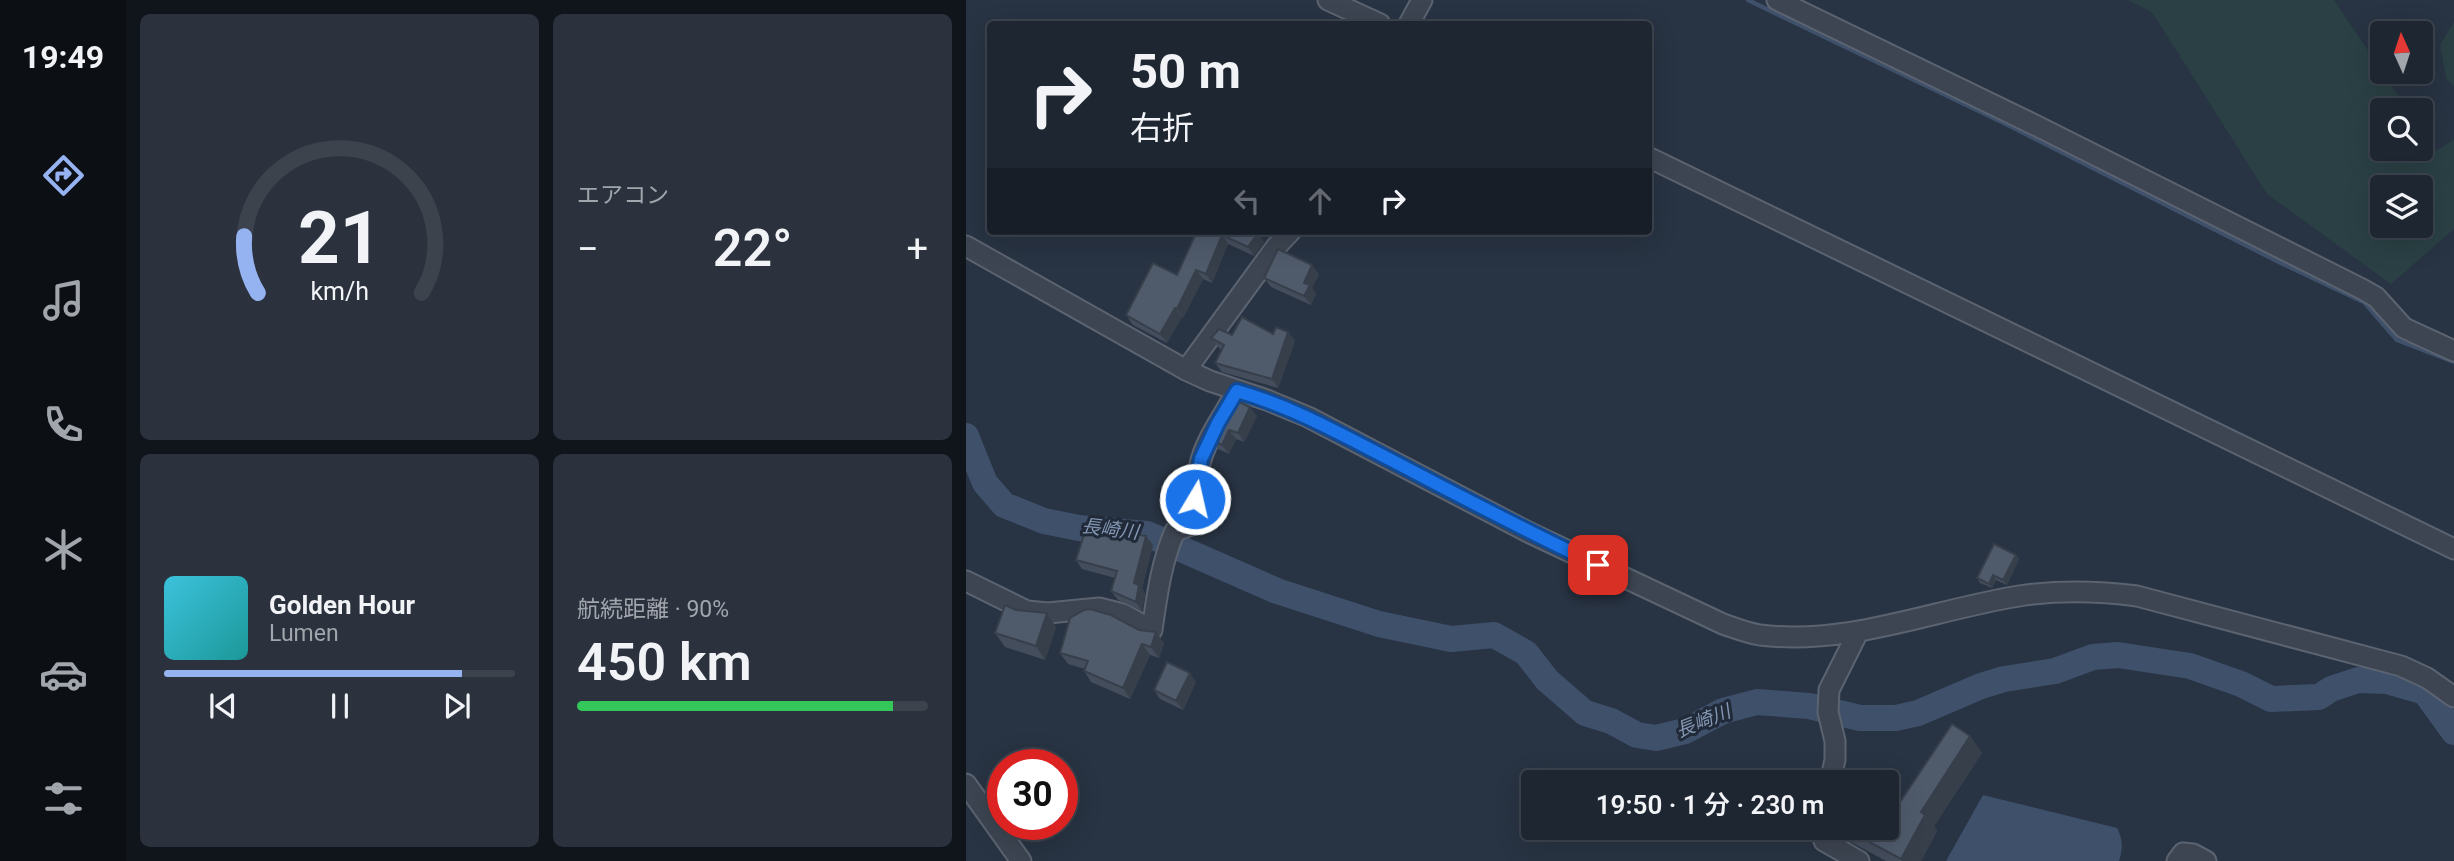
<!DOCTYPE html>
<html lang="ja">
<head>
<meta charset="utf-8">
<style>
  :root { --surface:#1e2632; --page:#2b323e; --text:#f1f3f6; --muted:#a1a5ac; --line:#3c434d; --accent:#95b2f1 }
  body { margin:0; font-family:Roboto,"Noto Sans JP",sans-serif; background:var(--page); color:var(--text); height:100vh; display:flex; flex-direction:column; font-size:26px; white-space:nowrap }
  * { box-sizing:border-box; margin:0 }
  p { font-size:23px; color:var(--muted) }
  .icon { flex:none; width:38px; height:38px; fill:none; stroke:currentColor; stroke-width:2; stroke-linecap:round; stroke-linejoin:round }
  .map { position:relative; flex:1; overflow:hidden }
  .panel { display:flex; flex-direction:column; gap:14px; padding:14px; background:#10151c; width:840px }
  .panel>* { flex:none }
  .guide { position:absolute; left:21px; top:21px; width:665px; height:214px; border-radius:7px; box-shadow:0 7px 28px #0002,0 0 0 2px var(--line); background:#1e2632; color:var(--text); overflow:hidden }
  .needle { width:46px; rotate:357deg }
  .fabs { position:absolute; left:1404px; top:21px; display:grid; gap:14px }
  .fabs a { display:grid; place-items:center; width:63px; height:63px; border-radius:7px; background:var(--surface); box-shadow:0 7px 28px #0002,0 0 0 2px var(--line); font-size:35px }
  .speed { position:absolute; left:21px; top:749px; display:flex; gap:14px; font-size:35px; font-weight:700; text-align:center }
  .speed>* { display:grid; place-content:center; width:91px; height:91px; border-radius:50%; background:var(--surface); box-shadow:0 7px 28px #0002,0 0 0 2px var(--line); line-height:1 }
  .speed .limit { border:10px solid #d22; background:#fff; color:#111 }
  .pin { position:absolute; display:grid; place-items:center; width:60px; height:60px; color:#fff; margin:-30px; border-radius:14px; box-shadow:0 4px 10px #0006 }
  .me { position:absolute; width:77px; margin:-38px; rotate:9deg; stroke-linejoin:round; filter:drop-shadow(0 0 5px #0008) }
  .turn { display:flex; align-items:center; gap:24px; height:147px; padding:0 28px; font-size:32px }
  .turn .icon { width:91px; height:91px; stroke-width:2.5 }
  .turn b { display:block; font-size:49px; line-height:60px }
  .lanes { display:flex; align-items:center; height:66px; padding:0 28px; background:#0003; justify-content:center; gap:35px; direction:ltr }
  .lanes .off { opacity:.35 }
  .big { font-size:52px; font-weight:600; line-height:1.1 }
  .panel .widget { flex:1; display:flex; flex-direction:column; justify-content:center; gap:10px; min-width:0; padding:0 24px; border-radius:10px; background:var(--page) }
  .panel .dial { align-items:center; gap:0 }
  .dial svg { height:182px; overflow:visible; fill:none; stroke:var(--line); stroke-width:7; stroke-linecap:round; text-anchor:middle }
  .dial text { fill:var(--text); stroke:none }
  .song { display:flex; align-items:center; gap:21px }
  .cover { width:84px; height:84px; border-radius:10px; background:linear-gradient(135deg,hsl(190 70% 55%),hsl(180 70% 35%)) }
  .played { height:7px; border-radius:4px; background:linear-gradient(90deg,var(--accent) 85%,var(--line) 85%) }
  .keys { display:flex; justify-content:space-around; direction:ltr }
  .heat { display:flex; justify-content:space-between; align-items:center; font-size:38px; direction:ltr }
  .charge { height:10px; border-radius:5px; background:linear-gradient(90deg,#34c759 90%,var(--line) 0) }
  .panel .tiles { flex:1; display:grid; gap:14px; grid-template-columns:repeat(2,1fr) }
  .trip { position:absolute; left:555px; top:770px; width:378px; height:70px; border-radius:7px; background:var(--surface); box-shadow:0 7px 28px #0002,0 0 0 2px var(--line); font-weight:600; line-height:70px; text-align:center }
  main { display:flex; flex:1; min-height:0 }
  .tabs { display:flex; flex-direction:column; width:126px; justify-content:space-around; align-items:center; background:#0c0f14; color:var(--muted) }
  .tabs .icon { width:49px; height:49px }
  .tabs .active { color:var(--accent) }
  .tabs b { font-size:32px; color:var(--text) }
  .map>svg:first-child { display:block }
</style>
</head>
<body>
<main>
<nav class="tabs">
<b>19:49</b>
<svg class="icon active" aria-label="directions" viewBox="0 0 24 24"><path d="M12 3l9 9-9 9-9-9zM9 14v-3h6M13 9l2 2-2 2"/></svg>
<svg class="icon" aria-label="music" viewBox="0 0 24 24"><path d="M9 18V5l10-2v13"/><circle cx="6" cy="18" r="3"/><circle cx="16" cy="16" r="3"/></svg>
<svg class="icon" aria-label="phone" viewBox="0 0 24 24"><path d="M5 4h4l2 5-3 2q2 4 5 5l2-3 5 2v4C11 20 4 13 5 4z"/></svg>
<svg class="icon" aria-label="climate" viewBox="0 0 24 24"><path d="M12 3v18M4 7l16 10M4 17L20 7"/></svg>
<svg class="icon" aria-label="car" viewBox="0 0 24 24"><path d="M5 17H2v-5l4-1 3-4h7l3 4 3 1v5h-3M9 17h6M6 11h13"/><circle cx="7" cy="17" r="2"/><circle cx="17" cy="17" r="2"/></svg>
<svg class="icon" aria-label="filters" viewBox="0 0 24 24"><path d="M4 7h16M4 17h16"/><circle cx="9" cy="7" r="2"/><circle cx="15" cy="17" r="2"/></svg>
</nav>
<section class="panel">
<div class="tiles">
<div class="widget dial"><svg viewBox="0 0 100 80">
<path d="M14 69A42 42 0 1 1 86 69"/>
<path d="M14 69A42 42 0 0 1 8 44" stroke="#95b2f1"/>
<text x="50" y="56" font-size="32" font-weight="700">21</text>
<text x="50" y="72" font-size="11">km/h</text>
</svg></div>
<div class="widget"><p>エアコン</p>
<div class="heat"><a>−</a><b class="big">22°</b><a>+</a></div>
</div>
<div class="widget">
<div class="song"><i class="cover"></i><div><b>Golden Hour</b><p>Lumen</p></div></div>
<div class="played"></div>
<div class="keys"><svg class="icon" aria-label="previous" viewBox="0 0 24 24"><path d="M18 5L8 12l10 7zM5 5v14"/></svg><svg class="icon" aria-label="pause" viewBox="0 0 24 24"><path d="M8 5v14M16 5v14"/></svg><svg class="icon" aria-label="next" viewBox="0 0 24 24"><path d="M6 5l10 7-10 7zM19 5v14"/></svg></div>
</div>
<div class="widget"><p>航続距離 · 90%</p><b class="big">450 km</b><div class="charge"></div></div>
</div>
</section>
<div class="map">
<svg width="1488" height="861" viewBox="0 0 1488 861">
  <rect width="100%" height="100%" fill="#283343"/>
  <g fill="#2a4044" fill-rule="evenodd">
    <path d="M1162 0H1368L1442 110H1416V149H1454V128L1470 151 1488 139V229L1425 284 1301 194 1186 12ZM1416 187H1454V226H1416Z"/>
    <polygon points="1488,22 1488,87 1480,78 1474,45"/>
  </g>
  <path fill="#3f506b" d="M1017 795 1151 828C1157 839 1157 849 1153 861H980Z"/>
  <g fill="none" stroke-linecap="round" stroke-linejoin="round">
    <polyline stroke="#3f506b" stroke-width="4.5" points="782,0 1042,125 1315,263 1391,299 1398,302 1431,340 1488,362"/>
    <polyline stroke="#3f506b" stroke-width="26" points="0,436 19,483 38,505 78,521 113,528 181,534 311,591 413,624 485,639 528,635 560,653 581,680 619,713 645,721 671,735 690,738 719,731 757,711 791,702 843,706 894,718 930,718 952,713 1015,686 1038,679 1089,671 1127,657 1152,655 1224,666 1275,684 1305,699 1353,697 1365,689 1392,680 1421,681 1459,692 1488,732"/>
    <g stroke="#5b6370" stroke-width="23">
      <g id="minor">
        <polyline points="362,0 414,24"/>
        <polyline points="811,0 1073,127 1396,289 1410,297 1438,328 1488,351"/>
        <polyline points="443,24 456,0"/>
        <polyline points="682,157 1488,549"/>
        <path d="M0 246 220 370 244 381 301 400 342 417 564 533 757 624C769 628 781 633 794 635 883 646 966 610 1053 596 1092 590 1132 591 1171 596L1435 666 1461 678 1488 697"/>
        <polyline points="220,370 310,247 325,231"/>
        <path d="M0 581 61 611 82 613 133 608 157 614 186 630C191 596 195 563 209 531L223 526C231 504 229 482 235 460 242 436 259 413 271 391"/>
        <polyline points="864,782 869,760 869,741 862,712 863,690 892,632"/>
        <polyline points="0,784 55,861"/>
        <polyline points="855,828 858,841 893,861"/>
        <polyline points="1211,861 1217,853 1227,854 1240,861"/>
      </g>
    </g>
    <use href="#minor" stroke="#3d4552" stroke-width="19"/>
  </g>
  <g fill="#444d5c">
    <polygon points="231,231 292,231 291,233 298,242 288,256 262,244 246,283 237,279 217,318 216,317 201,343 167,325 160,315 211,275"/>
    <polygon points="353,274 346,288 350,294 345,305 305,287 298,278"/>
    <polygon points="322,332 329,341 312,388 256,372 249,363 256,350 252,347 245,338 266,335 307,334"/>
    <polygon points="291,416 278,442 270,439 263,454 252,449 246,440"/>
    <polygon points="187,545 176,588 179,594 176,611 152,600 145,591 149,578 116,569 110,560"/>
    <polygon points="1050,555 1053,559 1041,585 1030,580 1026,588 1014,583 1011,578"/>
    <polygon points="124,609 198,643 193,658 184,655 164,699 125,682 118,671 119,669 102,664 94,653"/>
    <polygon points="50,610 81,613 90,627 79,660 39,647 29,633"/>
    <polygon points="230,682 217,710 194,699 188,690"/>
    <polygon points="1004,736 1016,753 968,826 971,831 955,861 920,861 872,835 867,828 920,828 934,802"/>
  </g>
  <g fill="#373f4b">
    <polygon points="292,233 298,242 288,256 282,247"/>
    <polygon points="256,235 262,244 246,283 240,274"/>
    <polygon points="346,265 353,274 346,288 350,294 345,305 338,296 338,283"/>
    <polygon points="230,270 237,279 217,318 211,309"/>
    <polygon points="209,308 216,317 201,343 194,334"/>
    <polygon points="322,332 329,341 312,388 306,379"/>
    <polygon points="284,407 291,416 278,442 272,433"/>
    <polygon points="263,430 270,439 263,454 256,445"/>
    <polygon points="180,536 187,545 176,588 179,594 176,611 170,602 168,583"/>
    <polygon points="1050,555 1053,559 1041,585 1037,580"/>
    <polygon points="1027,575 1030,580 1026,588 1023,584"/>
    <polygon points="81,613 90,627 79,660 70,646"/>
    <polygon points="190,632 198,643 193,658 185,647"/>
    <polygon points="176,644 184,655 164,699 157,688"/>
    <polygon points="224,673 230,682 217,710 210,701"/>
    <polygon points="1004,736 1016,753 968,826 971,831 955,861 936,861 935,859 955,812"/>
  </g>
  <g fill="#4f5a6b" stroke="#373f4b" stroke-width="2">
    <polygon points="231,231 287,231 292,233 282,247 256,235 240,274 230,270 211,309 209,308 194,334 160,315 187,263 211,275"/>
    <polygon points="312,249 346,265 338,283 344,285 338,296 298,278"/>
    <polygon points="276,317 307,334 310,327 322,332 306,379 249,363 258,345 245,338 253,329 266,335"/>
    <polygon points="269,400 284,407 272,433 263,430 256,445 246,440"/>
    <polygon points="120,528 156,537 157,532 180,536 168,583 173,585 170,602 145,591 151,571 110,560"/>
    <polygon points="1028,544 1050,555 1037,580 1027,575 1023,584 1011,578"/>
    <polygon points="39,605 50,610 81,613 70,646 29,633"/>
    <polygon points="124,609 145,615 173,630 190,632 185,647 176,644 157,688 118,671 122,661 94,653 104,618 118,610"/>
    <polygon points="201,662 224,673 210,701 188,690"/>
    <polygon points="986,724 1004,736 955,812 959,815 935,859 877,828 920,828 920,794 934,802"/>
    <polygon points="884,775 898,782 880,782"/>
  </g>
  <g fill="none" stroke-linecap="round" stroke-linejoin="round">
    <g stroke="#114b97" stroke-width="18">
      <path id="route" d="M229 499 235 459 252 423 271 391C327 407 376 435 427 461 495 497 563 532 632 565"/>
    </g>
    <use href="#route" stroke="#1a73e8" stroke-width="12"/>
  </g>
  <g text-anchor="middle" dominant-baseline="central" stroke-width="6" stroke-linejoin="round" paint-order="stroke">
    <g font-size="19" font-style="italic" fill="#8396b2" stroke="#212a38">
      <text transform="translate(144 529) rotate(7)">長崎川</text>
      <text transform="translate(737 721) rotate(-22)">長崎川</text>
    </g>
  </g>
</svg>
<div class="fabs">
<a><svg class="needle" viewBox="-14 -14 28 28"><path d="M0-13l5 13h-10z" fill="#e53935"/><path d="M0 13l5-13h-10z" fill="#a1a5ac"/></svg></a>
<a><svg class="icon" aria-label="search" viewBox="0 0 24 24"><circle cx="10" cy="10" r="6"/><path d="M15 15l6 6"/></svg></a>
<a><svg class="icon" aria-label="layers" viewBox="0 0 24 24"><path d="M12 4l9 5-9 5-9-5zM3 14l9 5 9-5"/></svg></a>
</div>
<div class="speed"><div class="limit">30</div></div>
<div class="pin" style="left:632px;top:565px;background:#d93025"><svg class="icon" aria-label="arrive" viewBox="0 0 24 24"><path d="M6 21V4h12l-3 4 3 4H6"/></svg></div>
<svg class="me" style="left:229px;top:499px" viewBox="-20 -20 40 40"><circle r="17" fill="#1a73e8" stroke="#fff" stroke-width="3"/><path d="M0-11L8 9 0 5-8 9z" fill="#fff"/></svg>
<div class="trip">19:50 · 1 分 · 230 m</div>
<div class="guide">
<div class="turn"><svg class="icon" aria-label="right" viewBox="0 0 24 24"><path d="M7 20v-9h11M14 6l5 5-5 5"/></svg><div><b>50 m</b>右折</div></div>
<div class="lanes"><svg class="icon off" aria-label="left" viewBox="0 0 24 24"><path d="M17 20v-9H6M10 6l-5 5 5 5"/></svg><svg class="icon off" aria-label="ahead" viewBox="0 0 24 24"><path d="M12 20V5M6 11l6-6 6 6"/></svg><svg class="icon" aria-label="right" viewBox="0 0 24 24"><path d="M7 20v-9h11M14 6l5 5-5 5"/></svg></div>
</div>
</div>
</main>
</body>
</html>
